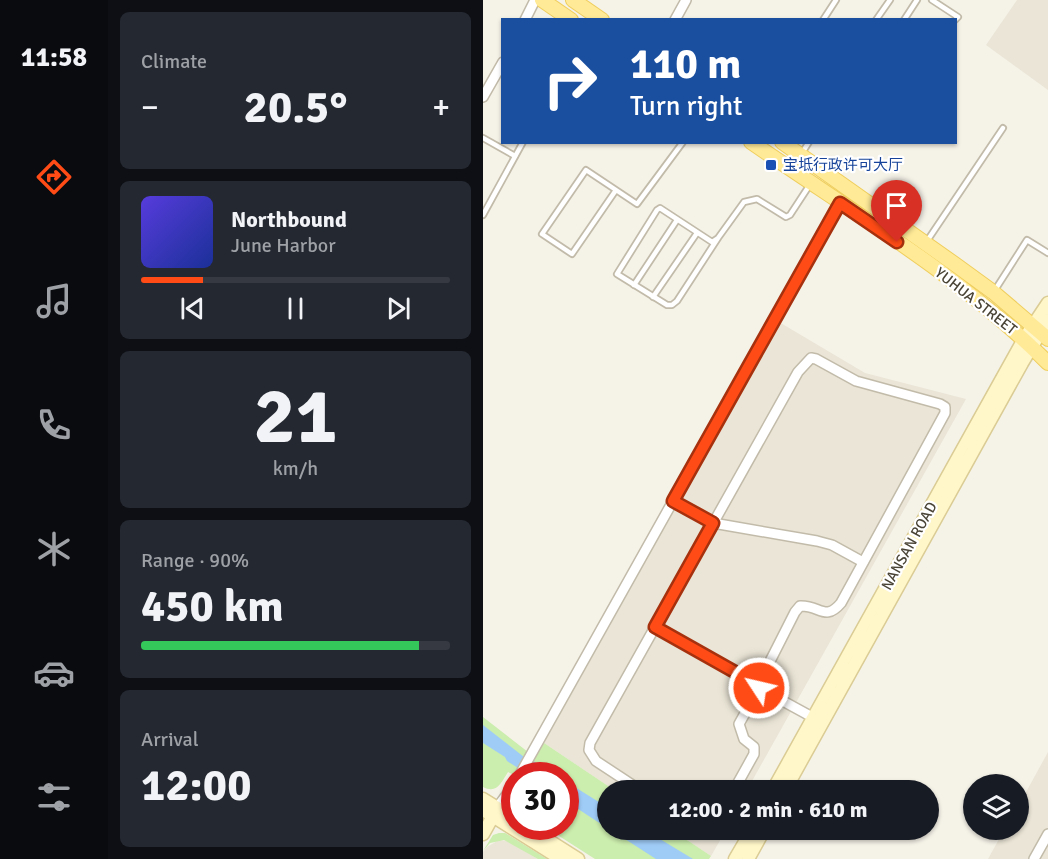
<!DOCTYPE html>
<html lang="en">
<head>
<meta charset="utf-8">
<style>
  :root { --surface:#171b24; --page:#242831; --text:#f1f3f6; --muted:#9ea1a6; --line:#363941; --accent:#ff4b16 }
  body { margin:0; font-family:Signika,"Noto Sans SC",sans-serif; background:var(--page); color:var(--text); height:100vh; display:flex; flex-direction:column; font-size:22px; white-space:nowrap }
  * { box-sizing:border-box; margin:0 }
  p { font-size:20px; color:var(--muted) }
  .icon { flex:none; width:33px; height:33px; fill:none; stroke:currentColor; stroke-width:2; stroke-linecap:round; stroke-linejoin:round }
  .map { position:relative; flex:1; overflow:hidden }
  .side { display:flex; flex-direction:column; gap:12px; padding:12px; background:#0d0f14; width:375px }
  .side>* { flex:none }
  .banner { position:absolute; left:18px; top:18px; width:456px; height:126px; border-radius:0px; box-shadow:0 2px 4px #0004; background:#1a4fa0; color:#fff; overflow:hidden }
  .buttons { position:absolute; left:480px; top:774px; display:grid; gap:12px }
  .buttons a { display:grid; place-items:center; width:66px; height:66px; border-radius:50%; background:var(--surface); box-shadow:0 2px 4px #0004; font-size:30px }
  .speed { position:absolute; left:18px; top:762px; display:flex; gap:12px; font-size:30px; font-weight:700; text-align:center }
  .speed>* { display:grid; place-content:center; width:78px; height:78px; border-radius:50%; background:var(--surface); box-shadow:0 2px 4px #0004; line-height:1 }
  .speed .limit { border:9px solid #d22; background:#fff; color:#111 }
  .pin { position:absolute; display:grid; place-items:center; width:51px; height:51px; color:#fff; margin:-62px -26px; border-radius:50% 50% 50% 0; rotate:-45deg; box-shadow:0 0 6px #0007 }
  .pin .icon { rotate:45deg }
  .me { position:absolute; width:66px; margin:-33px; rotate:305deg; stroke-linejoin:round; filter:drop-shadow(0 0 4px #0008) }
  .turn { display:flex; align-items:center; gap:21px; height:126px; padding:0 30px; font-size:27px }
  .turn .icon { width:78px; height:78px; stroke-width:2.5 }
  .turn b { display:block; font-size:42px; line-height:51px }
  .big { font-size:45px; font-weight:700; line-height:1.1 }
  .side .widget { flex:1; display:flex; flex-direction:column; justify-content:center; gap:9px; min-width:0; padding:0 21px; border-radius:9px; background:var(--page) }
  .side .dial { align-items:center; gap:0 }
  .dial b { font-size:78px; line-height:1 }
  .song { display:flex; align-items:center; gap:18px }
  .cover { width:72px; height:72px; border-radius:9px; background:linear-gradient(135deg,hsl(250 70% 55%),hsl(230 70% 35%)) }
  .played { height:6px; border-radius:3px; background:linear-gradient(90deg,var(--accent) 20%,var(--line) 20%) }
  .keys { display:flex; justify-content:space-around; direction:ltr }
  .heat { display:flex; justify-content:space-between; align-items:center; font-size:33px; direction:ltr }
  .charge { height:9px; border-radius:4px; background:linear-gradient(90deg,#34c759 90%,var(--line) 0) }
  .trip { position:absolute; left:114px; top:780px; width:342px; height:60px; border-radius:30px; background:var(--surface); box-shadow:0 2px 4px #0004; font-weight:700; line-height:60px; text-align:center }
  main { display:flex; flex:1; min-height:0 }
  .menu { display:flex; flex-direction:column; width:108px; justify-content:space-around; align-items:center; background:#090b0e; color:var(--muted) }
  .menu .icon { width:42px; height:42px }
  .menu .selected { color:var(--accent) }
  .menu b { font-size:27px; color:var(--text) }
  .map>svg:first-child { display:block }
</style>
</head>
<body>
<main>
<nav class="menu">
<b>11:58</b>
<svg class="icon selected" aria-label="directions" viewBox="0 0 24 24"><path d="M12 3l9 9-9 9-9-9zM9 14v-3h6M13 9l2 2-2 2"/></svg>
<svg class="icon" aria-label="music" viewBox="0 0 24 24"><path d="M9 18V5l10-2v13"/><circle cx="6" cy="18" r="3"/><circle cx="16" cy="16" r="3"/></svg>
<svg class="icon" aria-label="phone" viewBox="0 0 24 24"><path d="M5 4h4l2 5-3 2q2 4 5 5l2-3 5 2v4C11 20 4 13 5 4z"/></svg>
<svg class="icon" aria-label="climate" viewBox="0 0 24 24"><path d="M12 3v18M4 7l16 10M4 17L20 7"/></svg>
<svg class="icon" aria-label="car" viewBox="0 0 24 24"><path d="M5 17H2v-5l4-1 3-4h7l3 4 3 1v5h-3M9 17h6M6 11h13"/><circle cx="7" cy="17" r="2"/><circle cx="17" cy="17" r="2"/></svg>
<svg class="icon" aria-label="filters" viewBox="0 0 24 24"><path d="M4 7h16M4 17h16"/><circle cx="9" cy="7" r="2"/><circle cx="15" cy="17" r="2"/></svg>
</nav>
<section class="side">
<div class="widget"><p>Climate</p>
<div class="heat"><a>−</a><b class="big">20.5°</b><a>+</a></div>
</div>
<div class="widget">
<div class="song"><i class="cover"></i><div><b>Northbound</b><p>June Harbor</p></div></div>
<div class="played"></div>
<div class="keys"><svg class="icon" aria-label="previous" viewBox="0 0 24 24"><path d="M18 5L8 12l10 7zM5 5v14"/></svg><svg class="icon" aria-label="pause" viewBox="0 0 24 24"><path d="M8 5v14M16 5v14"/></svg><svg class="icon" aria-label="next" viewBox="0 0 24 24"><path d="M6 5l10 7-10 7zM19 5v14"/></svg></div>
</div>
<div class="widget dial"><b>21</b><p>km/h</p></div>
<div class="widget"><p>Range · 90%</p><b class="big">450 km</b><div class="charge"></div></div>
<div class="widget"><p>Arrival</p><b class="big">12:00</b></div>
</section>
<div class="map">
<svg width="565" height="859" viewBox="0 0 565 859">
  <rect width="100%" height="100%" fill="#f5f2e8"/>
  <g fill="#eae5d6">
    <polygon points="534,0 565,0 565,90 503,45"/>
    <polygon points="296,322 382,373 483,399 264,790 131,790 61,743"/>
    <polygon points="565,752 565,859 505,859 521,830 536,830 536,805"/>
    <polygon points="189,830 243,830 228,856"/>
    <polygon points="16,840 25,841 55,859 0,859 0,852 4,847"/>
  </g>
  <g fill="#cbedad">
    <path d="M0 717 45 752 31 775 25 772C18 783 14 794 0 787Z"/>
    <polygon points="61,743 131,790 124,790 124,830 189,830 228,856 226,859 112,859 62,827 82,826 82,776 41,776"/>
    <polygon points="16,833 22,833 64,859 55,859 21,840 7,843 0,851 10,835"/>
  </g>
  <g fill="#9fccf7">
    <polygon points="0,725 41,757 35,768 24,761 22,757 0,743"/>
    <polygon points="50,761 74,775 41,775"/>
    <polygon points="82,781 124,807 124,828 83,801"/>
    <polygon points="128,830 162,830 210,859 173,859"/>
  </g>
  <g fill="none" stroke-linecap="round" stroke-linejoin="round">
    <g stroke="#c2bbaa" stroke-width="8">
      <g id="lane">
        <polyline points="449,0 475,17 472,20"/>
        <polyline points="340,20 353,0"/>
        <polyline points="393,20 407,0"/>
        <polyline points="421,20 434,0"/>
        <polyline points="0,138 32,156"/>
        <polyline points="319,153 326,142"/>
        <polyline points="133,190 89,254 59,234 103,170 154,204 200,142"/>
        <polyline points="0,215 40,142"/>
        <polyline points="235,238 194,301 189,305 184,305 134,274 174,210 177,208 229,242 235,238 261,202 274,199 303,217 307,215 326,186"/>
        <polyline points="444,241 520,128"/>
        <polyline points="151,285 194,220"/>
        <polyline points="512,290 544,240 565,253"/>
        <polyline points="170,297 214,233"/>
      </g>
    </g>
    <g stroke="#c2bbaa" stroke-width="12">
      <g id="street">
        <polyline points="42,20 52,0"/>
        <polyline points="192,20 203,0"/>
        <polyline points="0,97 20,62"/>
        <polyline points="190,501 230,523 334,541 349,545 380,562"/>
        <polyline points="172,627 275,685"/>
        <polyline points="276,688 331,718"/>
        <polyline points="36,776 357,203"/>
        <path d="M157 790 113 761 106 750 107 743 315 372 328 358 333 359 373 381 457 404 462 407V413L358 603C342 622 337 605 317 606L312 612 274 687 276 688 256 724 261 739 271 747V754L251 790"/>
        <polyline points="14,808 32,783"/>
        <polyline points="216,830 220,832 228,830"/>
        <polyline points="551,859 565,834"/>
      </g>
    </g>
    <g stroke="#dacc94" stroke-width="15">
      <g id="secondary">
        <polyline points="290,790 541,339 565,303"/>
        <polyline points="302,790 539,363 565,320"/>
        <polyline points="0,799 32,819"/>
        <polyline points="0,810 78,859"/>
        <polyline points="43,826 95,859"/>
        <polyline points="0,834 14,809"/>
        <polyline points="252,859 269,830"/>
        <polyline points="265,859 281,830"/>
      </g>
    </g>
    <g stroke="#efce5c" stroke-width="16">
      <g id="primary">
        <polyline points="59,0 88,20"/>
        <polyline points="90,0 119,20"/>
        <path d="M268 142C369 212 478 276 565 363"/>
        <polyline points="299,142 473,265 510,292 565,339"/>
      </g>
    </g>
    <use href="#lane" stroke="#fff" stroke-width="4.5"/>
    <use href="#street" stroke="#fff" stroke-width="9"/>
    <use href="#secondary" stroke="#fff6c9" stroke-width="12"/>
    <use href="#primary" stroke="#ffea98" stroke-width="14"/>
  </g>
  <g fill="none" stroke-linecap="round" stroke-linejoin="round">
    <g stroke="#a6310e" stroke-width="15">
      <polyline id="route" points="276,688 274,687 275,685 172,627 230,523 190,501 357,203 414,242"/>
    </g>
    <use href="#route" stroke="#ff4b16" stroke-width="10"/>
  </g>
  <rect fill="#1a4fb4" stroke="#fff" stroke-width="2" x="282" y="159" width="12" height="12" rx="3"/>
  <g text-anchor="middle" dominant-baseline="central" stroke-width="4.5" stroke-linejoin="round" paint-order="stroke">
    <g font-size="15" fill="#164399" stroke="#fff" text-anchor="start">
      <text x="300" y="165">宝坻行政许可大厅</text>
    </g>
    <g font-size="15" fill="#4a4436" stroke="#fff">
      <text transform="translate(493 301) rotate(38)">YUHUA STREET</text>
      <text transform="translate(426 546) rotate(-61)">NANSAN ROAD</text>
    </g>
  </g>
</svg>
<div class="buttons">
<a><svg class="icon" aria-label="layers" viewBox="0 0 24 24"><path d="M12 4l9 5-9 5-9-5zM3 14l9 5 9-5"/></svg></a>
</div>
<div class="speed"><div class="limit">30</div></div>
<div class="pin" style="left:414px;top:242px;background:#d93025"><svg class="icon" aria-label="arrive" viewBox="0 0 24 24"><path d="M6 21V4h12l-3 4 3 4H6"/></svg></div>
<svg class="me" style="left:276px;top:688px" viewBox="-20 -20 40 40"><circle r="17" fill="#ff4b16" stroke="#fff" stroke-width="3"/><path d="M0-11L8 9 0 5-8 9z" fill="#fff"/></svg>
<div class="trip">12:00 · 2 min · 610 m</div>
<div class="banner">
<div class="turn"><svg class="icon" aria-label="right" viewBox="0 0 24 24"><path d="M7 20v-9h11M14 6l5 5-5 5"/></svg><div><b>110 m</b>Turn right</div></div>
</div>
</div>
</main>
</body>
</html>
